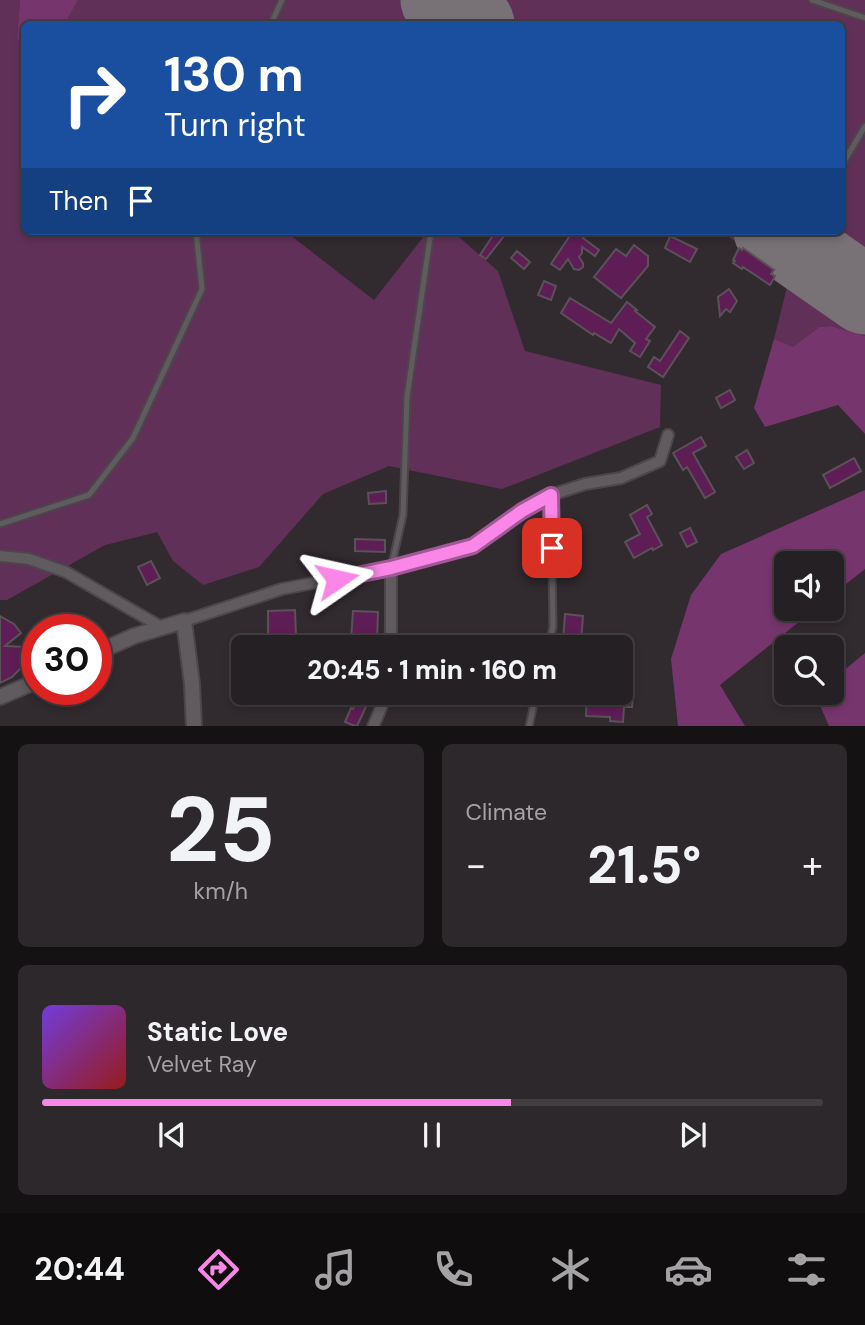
<!DOCTYPE html>
<html lang="en">
<head>
<meta charset="utf-8">
<style>
  :root { --surface:#252023; --page:#2d282b; --text:#f1f3f6; --muted:#a3a3a6; --line:#423e41; --accent:#fa87e7 }
  body { margin:0; font-family:"DM Sans",sans-serif; background:var(--page); color:var(--text); height:100vh; display:flex; flex-direction:column; font-size:26px; white-space:nowrap }
  * { box-sizing:border-box; margin:0 }
  p { font-size:23px; color:var(--muted) }
  .icon { flex:none; width:38px; height:38px; fill:none; stroke:currentColor; stroke-width:2; stroke-linecap:round; stroke-linejoin:round }
  .map { position:relative; height:726px; overflow:hidden }
  .details { display:flex; flex-direction:column; gap:18px; padding:18px; background:#141213; flex:1 }
  .details>* { flex:none }
  .banner { position:absolute; left:21px; top:21px; width:824px; height:214px; border-radius:10px; box-shadow:0 4px 10px #0003,0 0 0 2px var(--line); background:#1a4fa0; color:#fff; overflow:hidden }
  .controls { position:absolute; left:774px; top:551px; display:grid; gap:14px }
  .controls a { display:grid; place-items:center; width:70px; height:70px; border-radius:10px; background:var(--surface); box-shadow:0 4px 10px #0003,0 0 0 2px var(--line); font-size:35px }
  .speed { position:absolute; left:21px; top:614px; display:flex; gap:14px; font-size:35px; font-weight:700; text-align:center }
  .speed>* { display:grid; place-content:center; width:91px; height:91px; border-radius:50%; background:var(--surface); box-shadow:0 4px 10px #0003,0 0 0 2px var(--line); line-height:1 }
  .speed .limit { border:10px solid #d22; background:#fff; color:#111 }
  .pin { position:absolute; display:grid; place-items:center; width:60px; height:60px; color:#fff; margin:-30px; border-radius:14px; box-shadow:0 4px 10px #0006 }
  .me { position:absolute; width:77px; margin:-38px; rotate:79deg; stroke-linejoin:round; filter:drop-shadow(0 0 5px #0008) }
  .turn { display:flex; align-items:center; gap:24px; height:147px; padding:0 28px; font-size:32px }
  .turn .icon { width:91px; height:91px; stroke-width:2.5 }
  .turn b { display:block; font-size:49px; line-height:60px }
  .then { display:flex; align-items:center; height:66px; padding:0 28px; background:#0003; gap:14px; font-size:26px }
  .big { font-size:52px; font-weight:800; line-height:1.1 }
  .details .tile { flex:1; display:flex; flex-direction:column; justify-content:center; gap:10px; min-width:0; padding:0 24px; border-radius:10px; background:var(--page) }
  .details .dial { align-items:center; gap:0 }
  .dial b { font-size:91px; line-height:1 }
  .song { display:flex; align-items:center; gap:21px }
  .cover { width:84px; height:84px; border-radius:10px; background:linear-gradient(135deg,hsl(260 70% 55%),hsl(0 70% 35%)) }
  .played { height:7px; border-radius:4px; background:linear-gradient(90deg,var(--accent) 60%,var(--line) 60%) }
  .keys { display:flex; justify-content:space-around; direction:ltr }
  .heat { display:flex; justify-content:space-between; align-items:center; font-size:38px; direction:ltr }
  .details .tiles { flex:1; display:grid; gap:18px; grid-template-columns:1fr 1fr }
  .tile:last-child { grid-column:span 2 }
  .trip { position:absolute; left:231px; top:635px; width:402px; height:70px; border-radius:10px; background:var(--surface); box-shadow:0 4px 10px #0003,0 0 0 2px var(--line); font-weight:800; line-height:70px; text-align:center }
  .tabs { display:flex; height:112px; justify-content:space-around; align-items:center; background:#0f0d0e; color:var(--muted) }
  .tabs .icon { width:49px; height:49px }
  .tabs .active { color:var(--accent) }
  .tabs b { font-size:32px; color:var(--text) }
  .map>svg:first-child { display:block }
</style>
</head>
<body>
<div class="map">
<svg width="865" height="727" viewBox="0 0 865 727">
  <rect width="100%" height="100%" fill="#312a2f"/>
  <g fill="#613059">
    <polygon points="0,0 20,0 17,37 24,49 24,231 285,231 374,300 428,231 452,231 498,271 525,351 661,385 660,427 502,489 389,466 323,494 259,567 203,585 173,561 157,532 105,545 7,600 0,600"/>
    <polygon points="78,0 865,0 865,336 831,326 819,327 792,348 774,339 789,279 720,231 842,231 842,24 65,24"/>
  </g>
  <g fill="#77356d">
    <polygon points="20,0 78,0 65,24 24,24 24,49 17,38"/>
    <polygon points="831,326 865,336 865,434 838,405 765,427 754,408 774,339 793,347 819,327"/>
    <polygon points="865,490 865,569 831,596 831,564 786,564 786,609 815,609 720,685 745,726 678,726 671,659 691,595 721,554"/>
    <polygon points="865,653 865,726 829,726 815,694 816,693 831,693 831,681"/>
  </g>
  <g fill="none" stroke-linecap="round" stroke-linejoin="round">
    <g stroke="#787276" stroke-width="79">
      <polyline points="440,0 475,24"/>
      <polyline points="773,231 865,295"/>
    </g>
  </g>
  <g fill="#5f1d56" stroke="#5a5258" stroke-width="2">
    <polygon points="496,231 508,231 486,259 480,255"/>
    <polygon points="573,231 588,231 583,238 599,250 595,256 582,247 582,253 579,257 583,263 583,267 579,270 574,269 568,259 560,270 551,264"/>
    <polygon points="670,236 697,249 690,262 665,248"/>
    <polygon points="634,245 648,256 648,266 621,298 594,277 616,249 626,256"/>
    <polygon points="739,248 742,250 743,248 774,270 771,274 775,276 770,285 743,267 742,269 733,263 735,261 733,260"/>
    <polygon points="517,251 530,262 524,269 511,258"/>
    <polygon points="544,281 556,286 551,300 538,295"/>
    <polygon points="729,289 737,301 730,312 726,309 720,316 718,297"/>
    <polygon points="570,298 611,323 627,302 637,310 635,311 655,327 646,339 650,341 640,357 630,351 635,343 619,329 611,343 594,333 593,335 561,313"/>
    <polygon points="680,331 689,338 663,377 648,367 654,357 660,361"/>
    <polygon points="730,390 735,400 721,408 716,398"/>
    <polygon points="701,437 706,446 693,453 715,492 705,498 687,467 683,470 673,453"/>
    <polygon points="747,450 754,463 744,469 736,457"/>
    <polygon points="854,458 861,471 830,488 823,475"/>
    <polygon points="386,491 386,503 369,504 368,493"/>
    <polygon points="647,505 652,514 647,517 662,545 653,550 652,548 634,558 625,542 640,534 630,515"/>
    <polygon points="690,528 697,542 687,547 680,533"/>
    <polygon points="355,539 385,540 385,552 355,551"/>
    <polygon points="151,561 160,578 147,585 138,567"/>
    <polygon points="295,610 296,636 268,636 268,611"/>
    <polygon points="353,611 378,612 377,641 351,640"/>
    <polygon points="565,614 583,616 581,642 563,641"/>
    <polygon points="0,616 14,624 21,633 5,646 25,647 24,658 20,669 12,677 0,683"/>
    <polygon points="360,693 371,696 357,726 355,726 345,722 351,708 353,709"/>
    <polygon points="587,693 625,693 625,695 633,696 632,707 624,707 623,722 610,721 610,717 586,716"/>
  </g>
  <g fill="none" stroke-linecap="round" stroke-linejoin="round">
    <g stroke="#4c464b" stroke-width="9">
      <g id="service">
        <polyline points="812,0 865,18"/>
        <polyline points="271,24 282,0"/>
        <polyline points="842,165 865,126"/>
        <polyline points="0,524 89,495 133,438 202,289 196,231"/>
        <polyline points="391,568 403,515 407,397 431,231"/>
        <polyline points="548,648 553,627 551,495"/>
        <polyline points="529,727 536,693"/>
      </g>
    </g>
    <g stroke="#4c464b" stroke-width="14">
      <g id="minor">
        <polyline points="0,556 29,559 66,572 163,628"/>
        <polyline points="391,568 391,648"/>
        <polyline points="184,621 282,589 391,568 473,546 522,511 551,495 585,484 621,478 660,461 668,435"/>
        <polyline points="373,727 387,693"/>
      </g>
    </g>
    <g stroke="#4c464b" stroke-width="18">
      <g id="tertiary">
        <polyline points="96,653 134,636 184,621 192,684 194,727"/>
        <polyline points="0,697 37,681"/>
      </g>
    </g>
    <use href="#service" stroke="#5f5b5e" stroke-width="5"/>
    <use href="#minor" stroke="#5f5b5e" stroke-width="10"/>
    <use href="#tertiary" stroke="#5f5b5e" stroke-width="14"/>
  </g>
  <g fill="none" stroke-linecap="round" stroke-linejoin="round">
    <g stroke="#a25896" stroke-width="18">
      <polyline id="route" points="337,579 391,568 473,546 522,511 551,495 552,548"/>
    </g>
    <use href="#route" stroke="#fa87e7" stroke-width="12"/>
  </g>
</svg>
<div class="controls">
<a><svg class="icon" aria-label="sound" viewBox="0 0 24 24"><path d="M4 9h4l5-4v14l-5-4H4zM17 9q2 3 0 6"/></svg></a>
<a><svg class="icon" aria-label="search" viewBox="0 0 24 24"><circle cx="10" cy="10" r="6"/><path d="M15 15l6 6"/></svg></a>
</div>
<div class="speed"><div class="limit">30</div></div>
<div class="pin" style="left:552px;top:548px;background:#d93025"><svg class="icon" aria-label="arrive" viewBox="0 0 24 24"><path d="M6 21V4h12l-3 4 3 4H6"/></svg></div>
<svg class="me" style="left:337px;top:579px" viewBox="-20 -20 40 40"><path d="M0-17L14 15 0 8-14 15z" fill="#fa87e7" stroke="#fff" stroke-width="4"/></svg>
<div class="trip">20:45 · 1 min · 160 m</div>
<div class="banner">
<div class="turn"><svg class="icon" aria-label="right" viewBox="0 0 24 24"><path d="M7 20v-9h11M14 6l5 5-5 5"/></svg><div><b>130 m</b>Turn right</div></div>
<div class="then">Then<svg class="icon" aria-label="arrive" viewBox="0 0 24 24"><path d="M6 21V4h12l-3 4 3 4H6"/></svg></div>
</div>
</div>
<section class="details">
<div class="tiles">
<div class="tile dial"><b>25</b><p>km/h</p></div>
<div class="tile"><p>Climate</p>
<div class="heat"><a>−</a><b class="big">21.5°</b><a>+</a></div>
</div>
<div class="tile">
<div class="song"><i class="cover"></i><div><b>Static Love</b><p>Velvet Ray</p></div></div>
<div class="played"></div>
<div class="keys"><svg class="icon" aria-label="previous" viewBox="0 0 24 24"><path d="M18 5L8 12l10 7zM5 5v14"/></svg><svg class="icon" aria-label="pause" viewBox="0 0 24 24"><path d="M8 5v14M16 5v14"/></svg><svg class="icon" aria-label="next" viewBox="0 0 24 24"><path d="M6 5l10 7-10 7zM19 5v14"/></svg></div>
</div>
</div>
</section>
<nav class="tabs">
<b>20:44</b>
<svg class="icon active" aria-label="directions" viewBox="0 0 24 24"><path d="M12 3l9 9-9 9-9-9zM9 14v-3h6M13 9l2 2-2 2"/></svg>
<svg class="icon" aria-label="music" viewBox="0 0 24 24"><path d="M9 18V5l10-2v13"/><circle cx="6" cy="18" r="3"/><circle cx="16" cy="16" r="3"/></svg>
<svg class="icon" aria-label="phone" viewBox="0 0 24 24"><path d="M5 4h4l2 5-3 2q2 4 5 5l2-3 5 2v4C11 20 4 13 5 4z"/></svg>
<svg class="icon" aria-label="climate" viewBox="0 0 24 24"><path d="M12 3v18M4 7l16 10M4 17L20 7"/></svg>
<svg class="icon" aria-label="car" viewBox="0 0 24 24"><path d="M5 17H2v-5l4-1 3-4h7l3 4 3 1v5h-3M9 17h6M6 11h13"/><circle cx="7" cy="17" r="2"/><circle cx="17" cy="17" r="2"/></svg>
<svg class="icon" aria-label="filters" viewBox="0 0 24 24"><path d="M4 7h16M4 17h16"/><circle cx="9" cy="7" r="2"/><circle cx="15" cy="17" r="2"/></svg>
</nav>
</body>
</html>
